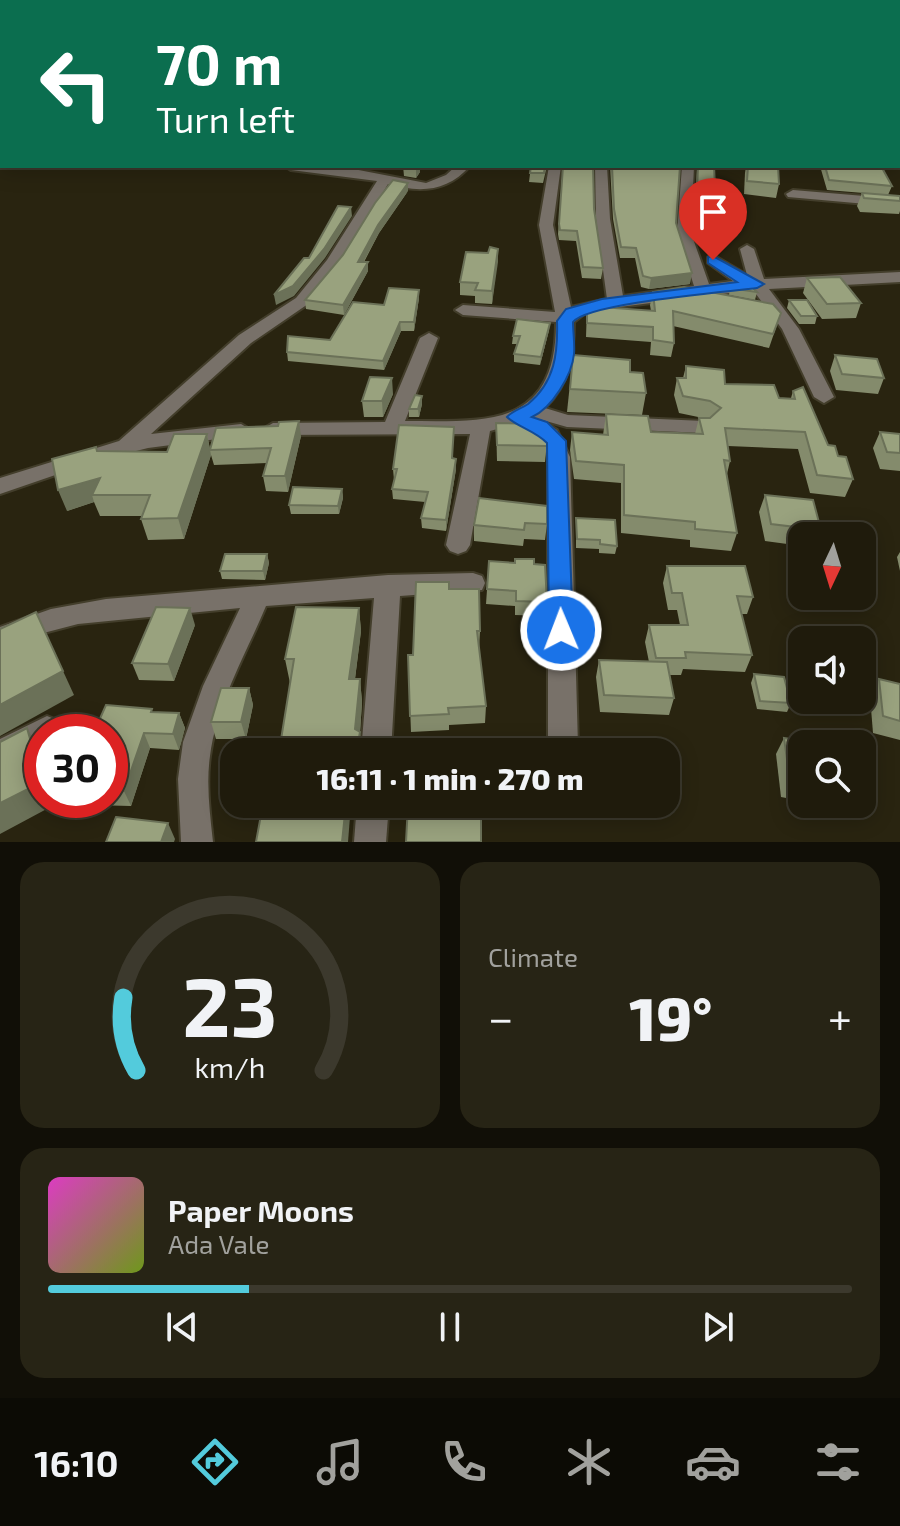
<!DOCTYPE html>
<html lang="en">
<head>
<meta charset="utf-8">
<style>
  :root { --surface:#1f1b0c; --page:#272415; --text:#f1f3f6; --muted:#a1a19d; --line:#3c392d; --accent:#53cbdc }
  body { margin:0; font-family:"Exo 2",sans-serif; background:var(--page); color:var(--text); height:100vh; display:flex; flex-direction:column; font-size:30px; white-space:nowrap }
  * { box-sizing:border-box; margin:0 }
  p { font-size:26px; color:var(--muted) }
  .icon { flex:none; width:44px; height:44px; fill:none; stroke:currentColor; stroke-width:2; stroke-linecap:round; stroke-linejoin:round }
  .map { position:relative; height:842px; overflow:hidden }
  .details { display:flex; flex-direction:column; gap:20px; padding:20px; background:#110f07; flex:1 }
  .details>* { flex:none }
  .guide { position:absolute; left:0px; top:0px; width:900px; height:168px; box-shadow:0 4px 20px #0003,0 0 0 2px var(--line); background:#0b6e4f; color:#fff; overflow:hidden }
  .needle { width:52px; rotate:184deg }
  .buttons { position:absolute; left:788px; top:522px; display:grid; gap:16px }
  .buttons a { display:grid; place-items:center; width:88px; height:88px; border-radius:16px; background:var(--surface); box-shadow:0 4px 20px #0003,0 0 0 2px var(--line); font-size:40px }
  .speed { position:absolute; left:24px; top:714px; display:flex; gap:16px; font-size:40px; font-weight:700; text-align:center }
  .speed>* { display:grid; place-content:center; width:104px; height:104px; border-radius:50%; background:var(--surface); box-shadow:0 4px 20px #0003,0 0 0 2px var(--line); line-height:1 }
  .speed .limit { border:12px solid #d22; background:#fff; color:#111 }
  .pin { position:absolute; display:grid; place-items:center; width:68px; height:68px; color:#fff; margin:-82px -34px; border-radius:50% 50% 50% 0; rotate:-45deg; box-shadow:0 0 8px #0007 }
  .pin .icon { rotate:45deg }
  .me { position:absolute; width:88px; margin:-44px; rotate:359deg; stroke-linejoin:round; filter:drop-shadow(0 0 6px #0008) }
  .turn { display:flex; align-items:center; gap:28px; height:168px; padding:0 24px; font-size:36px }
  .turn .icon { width:104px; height:104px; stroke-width:2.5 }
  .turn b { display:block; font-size:56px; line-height:68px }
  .big { font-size:60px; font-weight:800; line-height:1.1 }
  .details .tile { flex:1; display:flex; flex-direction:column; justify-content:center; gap:12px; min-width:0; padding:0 28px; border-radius:24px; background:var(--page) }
  .details .dial { align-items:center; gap:0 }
  .dial svg { height:208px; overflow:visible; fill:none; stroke:var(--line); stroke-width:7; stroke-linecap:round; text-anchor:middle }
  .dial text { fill:var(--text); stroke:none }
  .song { display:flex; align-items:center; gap:24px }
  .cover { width:96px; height:96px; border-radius:12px; background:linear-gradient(135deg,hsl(310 70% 55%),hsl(80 70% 35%)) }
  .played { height:8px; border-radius:4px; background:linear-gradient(90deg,var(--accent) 25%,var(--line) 25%) }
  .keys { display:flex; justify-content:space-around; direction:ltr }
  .heat { display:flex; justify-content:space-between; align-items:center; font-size:44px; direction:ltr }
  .details .tiles { flex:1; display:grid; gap:20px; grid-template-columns:1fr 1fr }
  .tile:last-child { grid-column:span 2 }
  .trip { position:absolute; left:220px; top:738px; width:460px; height:80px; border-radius:24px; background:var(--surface); box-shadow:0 4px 20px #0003,0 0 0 2px var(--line); font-weight:800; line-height:80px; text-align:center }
  .menu { display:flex; height:128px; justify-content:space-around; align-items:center; background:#0c0b05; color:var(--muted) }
  .menu .icon { width:56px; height:56px }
  .menu .current { color:var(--accent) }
  .menu b { font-size:36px; color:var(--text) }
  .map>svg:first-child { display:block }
</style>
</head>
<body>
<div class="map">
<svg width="900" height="842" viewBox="0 0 900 842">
  <rect width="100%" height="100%" fill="#292410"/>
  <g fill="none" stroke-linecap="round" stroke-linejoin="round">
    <g stroke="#433e2b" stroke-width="4">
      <g id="minor">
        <polygon points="814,0 869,0 872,2 817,2"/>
        <polygon points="895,1 900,1 900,6 898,2"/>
        <polygon points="898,153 900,154 900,162 898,161"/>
        <path d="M285 166 343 167 426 183 446 175 456 166H470C447 192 420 193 388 184L341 262 308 304 251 343 151 434 241 424 251 430 248 435 148 448 96 461 0 494V478L119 441 239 335 296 298 327 260 377 181 291 170Z"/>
        <path d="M549 166H561L553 225 571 307 607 299 596 219 595 166H607L610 219 623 296 694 286 677 233 682 166H694L691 233 709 284 733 281 708 263V257L713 255 747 275 740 249 747 245 754 249 764 279 900 272V282L769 289 799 329 834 397 824 403 814 397 782 329 753 290 588 311 574 322C574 356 570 383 545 408L568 415 704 421 714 427 704 433 567 427 539 419 557 430 570 457 578 746 575 752H551L548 746V457L542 439 515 424 490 431 470 545 466 551 458 554 450 551 446 545 470 434 273 435 263 429 273 423 385 422 420 338 429 333 438 338 405 421C487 421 556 429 556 322L463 315 455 310 463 305 555 312 539 225Z"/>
        <polygon points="793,190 900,199 900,207 788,197 786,194"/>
        <path d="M473 573 482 576 485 583 482 590 400 596 391 752H361L374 598 266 606C246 654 217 703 210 756 206 784 210 814 213 842H181L178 779 183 742 203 686 240 608 78 624 32 636 0 649V627L51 609 106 599 388 575Z"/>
        <polygon points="47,716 57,720 60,732 42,732 42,747 0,769 0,739"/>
        <polygon points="357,804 389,804 386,842 354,842"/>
      </g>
    </g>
    <use href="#minor" fill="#787169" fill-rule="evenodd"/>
  </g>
  <g fill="#848b6c">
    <polygon points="403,166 419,166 420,172 416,178 404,176"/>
    <polygon points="531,166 547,166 543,183 529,182"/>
    <polygon points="563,166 594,209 603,268 601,279 582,278 576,241 559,240 558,234"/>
    <polygon points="610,166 680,166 676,223 690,284 649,289 641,287 635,258 620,258 613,219"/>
    <polygon points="697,166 714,166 715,187 713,196 716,218 714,228 694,227"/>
    <polygon points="746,166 778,166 779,184 776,198 744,194 745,173"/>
    <polygon points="820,166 885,166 884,171 892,186 888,195 827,190"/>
    <polygon points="408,191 379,233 364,262 368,262 368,271 344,315 306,309 305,300"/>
    <polygon points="862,193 900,196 900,211 899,214 860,212 857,206"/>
    <polygon points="498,249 492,304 475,303 475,296 460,295 460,282 488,253"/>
    <polygon points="807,278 861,303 856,318 822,319 803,293"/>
    <polygon points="730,288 757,292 755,300 729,295"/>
    <polygon points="653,292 781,313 769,348 673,326 674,343 671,357 650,355 651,342 586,337 587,306 651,311 650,305"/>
    <polygon points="419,298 414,331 401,331 384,370 288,361 287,352 330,340 384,305"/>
    <polygon points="789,300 817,316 815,324 799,324 787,308"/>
    <polygon points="549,330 540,365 514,362 514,354 517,344 512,344 513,336"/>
    <polygon points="573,355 630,372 646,393 642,415 567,412"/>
    <polygon points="835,355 884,378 878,394 836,390 830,371"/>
    <polygon points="686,366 725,384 779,398 791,398 793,391 828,445 838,456 853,479 845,497 810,493 798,449 728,446 730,461 727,474 737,533 731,551 690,547 690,540 621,533 621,483 574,479 570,450 572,432 603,435 606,414 651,432 695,434 699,418 703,418 679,413 674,395 677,378 683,378"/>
    <polygon points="393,394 383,417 364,417 362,401"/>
    <polygon points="422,396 422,404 419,417 409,417 409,409"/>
    <polygon points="496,423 547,441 545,462 497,461"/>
    <polygon points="880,432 900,434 900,471 880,469 873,448"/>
    <polygon points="207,434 210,449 301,436 288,492 266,491 263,476 267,463 214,465 211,455 184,539 148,540 141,519 142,516 100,516 94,502 67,511 97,451 167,452"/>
    <polygon points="453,459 456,469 446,531 422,528 421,518 425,502 393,499 392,489 394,480 393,469"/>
    <polygon points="342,489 343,498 339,514 291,514 289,505"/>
    <polygon points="765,495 821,530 819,536 802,536 802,546 765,541 759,512"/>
    <polygon points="479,498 547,524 545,540 524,539 523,546 474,541 474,525"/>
    <polygon points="576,518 617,546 615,554 599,553 599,549 576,548"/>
    <polygon points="900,552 900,571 897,557"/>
    <polygon points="267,554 269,563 265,580 222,579 220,571"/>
    <polygon points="489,561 534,564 547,602 545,616 515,615 515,606 486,604"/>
    <polygon points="667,566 753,597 747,614 741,614 752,655 745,672 683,669 681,675 670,675 674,698 669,715 600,712 596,677 599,660 649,662 645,642 649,625 680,625 677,610 668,610 663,583"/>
    <polygon points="449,589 480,631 479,649 486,706 485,723 449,725 449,730 411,732 408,655 413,655"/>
    <polygon points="359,608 361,631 355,679 360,679 362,702 360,733 362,752 279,752 290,683 285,659"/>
    <polygon points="195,625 174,681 139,680 132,663"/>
    <polygon points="795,640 802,640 802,687 795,686 788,657"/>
    <polygon points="754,674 791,703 787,712 757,709 751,683"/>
    <polygon points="879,679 900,684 900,740 873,733 870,696"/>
    <polygon points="249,688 253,705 246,739 216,739 211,722"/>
    <polygon points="154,712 179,713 185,728 179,750 150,748 131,806 91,805 89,800 110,800 110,732"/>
    <polygon points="784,738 802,744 802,801 781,797 776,754"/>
  </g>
  <g fill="#6b7158">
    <polygon points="416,166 419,166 420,172 416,178"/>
    <polygon points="408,183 408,191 379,233 359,270 358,262 378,225"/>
    <polygon points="351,207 352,216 325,258 294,296 276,305 274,295 293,286"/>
    <polygon points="498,249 498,262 492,304 492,291"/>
    <polygon points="368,262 368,271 344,315 343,305"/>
    <polygon points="692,273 690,284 649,289 651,278"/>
    <polygon points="419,290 419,298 414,331 414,322"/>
    <polygon points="400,322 401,331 384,370 383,361"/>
    <polygon points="550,323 549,330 540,365 541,357"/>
    <polygon points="392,378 393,394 383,417 382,401"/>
    <polygon points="422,396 422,404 419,417 418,409"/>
    <polygon points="299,421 301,436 288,492 285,476"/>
    <polygon points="207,434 211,455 184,539 178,518"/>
    <polygon points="456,459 456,469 446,531 446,520"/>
    <polygon points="100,478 92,495 94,502 67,511 58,490"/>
    <polygon points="342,489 343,498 339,514 338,506"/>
    <polygon points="267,554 269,563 265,580 263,571"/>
    <polygon points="190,608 195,625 174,681 168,664"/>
    <polygon points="359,608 361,631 352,702 349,679"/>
    <polygon points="36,612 74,695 0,736 0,705"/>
    <polygon points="360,679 362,702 360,733 362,752 360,752 355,729"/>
    <polygon points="249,688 253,705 246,739 241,722"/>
    <polygon points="179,713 185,728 179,750 173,734"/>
    <polygon points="27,728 40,751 42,757 42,779"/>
    <polygon points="144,733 150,748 131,806 124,791"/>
    <polygon points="42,782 42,800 55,800 56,804 0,834 0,803"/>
    <polygon points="346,804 351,804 348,842 342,842"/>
    <polygon points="168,823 175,839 174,842 161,842"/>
  </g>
  <g fill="#99a27e" stroke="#6b7158" stroke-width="2">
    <polygon points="531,166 545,166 544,173 530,173"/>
    <polygon points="563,166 593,166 594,209 603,268 583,267 577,231 560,230 559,224"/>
    <polygon points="612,166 680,166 676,223 692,273 651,278 643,276 636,248 621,247 614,209"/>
    <polygon points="698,166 714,166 715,187 712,187 716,218 696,217"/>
    <polygon points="748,166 778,166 779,184 747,181"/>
    <polygon points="825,166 881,166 892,186 829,180"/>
    <polygon points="393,180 408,183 378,225 358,262 368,262 343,305 305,300 343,255 375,203"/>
    <polygon points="862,193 900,196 900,201 864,198"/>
    <polygon points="338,206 351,207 324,249 293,286 274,295 304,258 309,258"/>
    <polygon points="490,247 498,249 492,291 475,290 478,283 460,282 466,252 488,253"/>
    <polygon points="840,277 861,303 827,304 807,278"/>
    <polygon points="751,286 757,292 730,288"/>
    <polygon points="684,287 773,304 781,313 773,334 673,311 674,343 653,340 653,327 587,323 587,306 655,311 653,292"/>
    <polygon points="389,288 419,290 414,322 400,322 383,361 287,352 288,336 330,340 353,302 384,305"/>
    <polygon points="789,300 807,300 817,316 801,316"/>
    <polygon points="517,319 550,323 541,357 514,354 520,336 513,336"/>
    <polygon points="573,355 630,360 630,372 643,373 646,393 570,389"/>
    <polygon points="835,355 877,359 884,378 842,374"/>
    <polygon points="686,366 724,370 725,384 774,385 779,398 795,399 793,391 803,387 828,445 835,446 838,456 846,457 853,479 817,475 805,432 725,428 730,461 724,460 737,533 695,529 695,522 624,515 624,465 576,461 572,432 608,435 606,414 648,416 651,432 703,434 699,418 710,418 721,408 710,401 683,396 677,378 686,378"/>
    <polygon points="370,377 392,378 382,401 362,401"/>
    <polygon points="415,395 422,396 418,409 409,409"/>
    <polygon points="299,421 285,476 263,476 271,448 210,450 216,428 278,426 279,422"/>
    <polygon points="496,423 540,424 547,441 547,446 497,445"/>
    <polygon points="399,425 454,427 452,458 456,459 446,520 421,518 428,492 392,489 397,469 393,469"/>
    <polygon points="880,432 900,434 900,453 887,452"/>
    <polygon points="174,434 207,434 178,518 141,519 150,495 92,495 100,478 58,490 52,459 96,447 97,451 167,452"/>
    <polygon points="293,487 342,489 338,506 289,505"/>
    <polygon points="765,495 813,500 821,530 771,524"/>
    <polygon points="479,498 547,506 547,524 525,523 524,530 474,525"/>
    <polygon points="576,518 615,520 617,546 600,544 600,540 577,539"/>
    <polygon points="225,554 267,554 263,571 220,571"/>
    <polygon points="515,559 534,559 534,564 545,565 547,602 516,601 516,591 487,589 489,561 515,563"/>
    <polygon points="667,566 745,566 753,597 737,596 752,655 685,652 686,658 656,658 649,625 688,625 682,593 672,593"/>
    <polygon points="416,582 449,582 449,589 479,589 480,631 477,631 486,706 448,708 449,714 410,716 408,655 413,655"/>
    <polygon points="156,607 190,608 168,664 132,663"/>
    <polygon points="296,607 359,608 349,679 360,679 355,729 360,732 358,743 351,744 350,752 279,752 294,659 285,659"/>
    <polygon points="36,612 63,671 0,705 0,629"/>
    <polygon points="795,640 802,640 802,667"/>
    <polygon points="599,660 667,662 674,698 604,695"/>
    <polygon points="754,674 784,677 791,703 760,701"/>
    <polygon points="879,679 900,684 900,721 883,716"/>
    <polygon points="221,688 249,688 241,722 211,722"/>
    <polygon points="106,705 152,709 151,712 179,713 173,734 144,733 124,791 110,791 110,732 94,732"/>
    <polygon points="27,728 42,782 0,803 0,742"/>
    <polygon points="784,738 816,743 816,744 802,744 802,783 790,781"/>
    <polygon points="263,804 346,804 342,842 256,842"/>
    <polygon points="408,804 481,804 481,842 406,842"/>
    <polygon points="116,817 168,823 161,842 106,842"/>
  </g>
  <path fill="#1a73e8" stroke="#114b97" stroke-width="2" d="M713 256 764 284 757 288C726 292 587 303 573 322 573 332 575 344 574 354 572 375 552 408 532 417L547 422 566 441 573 630 570 637 561 640 553 637 549 630 547 443C534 430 517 427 507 417 513 410 521 409 528 404 555 382 558 353 557 321L566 309 602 299 737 282 708 263V257Z"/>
</svg>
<div class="buttons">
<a><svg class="needle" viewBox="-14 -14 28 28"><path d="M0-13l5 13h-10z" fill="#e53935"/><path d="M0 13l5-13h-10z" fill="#a1a19d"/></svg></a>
<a><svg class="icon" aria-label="sound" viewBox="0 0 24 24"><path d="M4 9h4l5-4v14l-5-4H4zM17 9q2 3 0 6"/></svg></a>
<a><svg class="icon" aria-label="search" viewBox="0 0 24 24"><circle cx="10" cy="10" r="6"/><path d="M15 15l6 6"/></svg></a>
</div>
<div class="speed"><div class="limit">30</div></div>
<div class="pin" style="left:713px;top:260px;background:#d93025"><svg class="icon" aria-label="arrive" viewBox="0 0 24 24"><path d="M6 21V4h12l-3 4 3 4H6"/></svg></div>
<svg class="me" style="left:561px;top:630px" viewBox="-20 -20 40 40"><circle r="17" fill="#1a73e8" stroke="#fff" stroke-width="3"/><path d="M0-11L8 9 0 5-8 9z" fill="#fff"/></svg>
<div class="trip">16:11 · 1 min · 270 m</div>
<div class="guide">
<div class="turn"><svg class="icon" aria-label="left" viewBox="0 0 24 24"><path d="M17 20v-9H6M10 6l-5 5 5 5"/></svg><div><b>70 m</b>Turn left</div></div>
</div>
</div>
<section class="details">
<div class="tiles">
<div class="tile dial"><svg viewBox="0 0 100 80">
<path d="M14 69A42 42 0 1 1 86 69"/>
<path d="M14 69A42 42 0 0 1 9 41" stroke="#53cbdc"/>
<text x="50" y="56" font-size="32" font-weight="700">23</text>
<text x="50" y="72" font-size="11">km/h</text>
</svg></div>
<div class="tile"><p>Climate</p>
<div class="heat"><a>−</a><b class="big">19°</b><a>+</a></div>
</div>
<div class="tile">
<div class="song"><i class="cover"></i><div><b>Paper Moons</b><p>Ada Vale</p></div></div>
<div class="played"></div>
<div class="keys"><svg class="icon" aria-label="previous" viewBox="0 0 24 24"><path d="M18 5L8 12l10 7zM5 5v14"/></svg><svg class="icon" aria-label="pause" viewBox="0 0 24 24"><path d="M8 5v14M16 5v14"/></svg><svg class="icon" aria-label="next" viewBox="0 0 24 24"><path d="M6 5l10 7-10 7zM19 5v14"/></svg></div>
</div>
</div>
</section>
<nav class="menu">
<b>16:10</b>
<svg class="icon current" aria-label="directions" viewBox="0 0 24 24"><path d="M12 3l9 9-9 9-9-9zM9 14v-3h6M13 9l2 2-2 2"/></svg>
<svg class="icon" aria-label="music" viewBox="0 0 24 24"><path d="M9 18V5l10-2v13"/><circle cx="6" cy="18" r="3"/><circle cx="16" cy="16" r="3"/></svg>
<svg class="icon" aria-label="phone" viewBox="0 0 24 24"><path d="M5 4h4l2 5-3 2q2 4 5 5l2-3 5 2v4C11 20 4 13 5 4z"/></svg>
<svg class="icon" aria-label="climate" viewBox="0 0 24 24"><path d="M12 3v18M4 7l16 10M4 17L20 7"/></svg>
<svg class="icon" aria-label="car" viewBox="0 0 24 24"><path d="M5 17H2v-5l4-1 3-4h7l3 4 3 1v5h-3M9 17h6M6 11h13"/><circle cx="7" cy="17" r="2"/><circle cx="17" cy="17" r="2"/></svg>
<svg class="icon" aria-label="filters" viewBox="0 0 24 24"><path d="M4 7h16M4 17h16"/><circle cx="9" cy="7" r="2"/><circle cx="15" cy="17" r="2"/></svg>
</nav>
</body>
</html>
